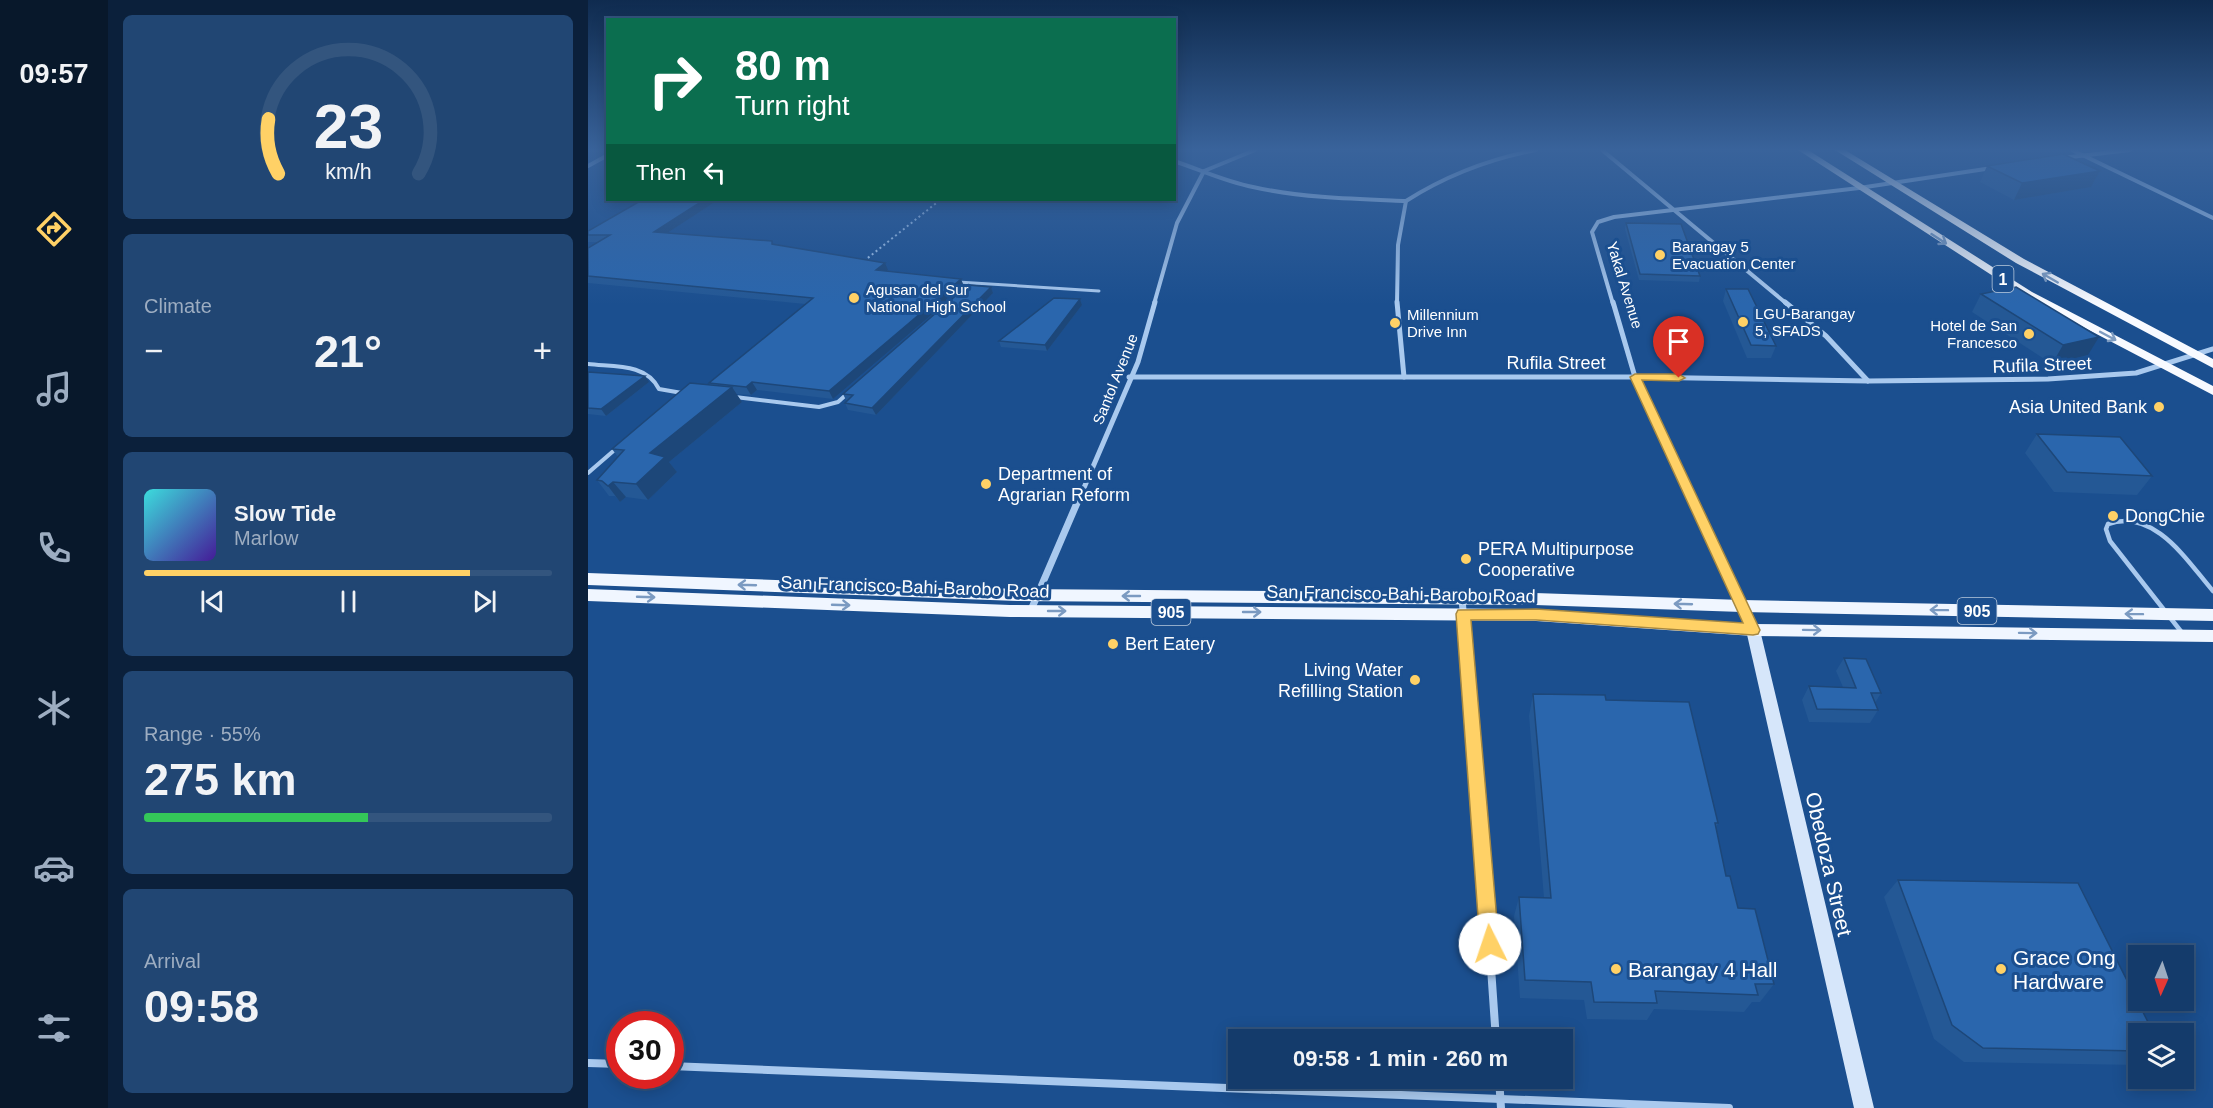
<!DOCTYPE html>
<html lang="en">
<head>
<meta charset="utf-8">
<style>
  :root { --surface:#143b6b; --page:#214673; --text:#f1f3f6; --muted:#9dadc1; --line:#33557e; --accent:#ffd166 }
  body { margin:0; font-family:Helvetica,sans-serif; background:var(--page); color:var(--text); height:100vh; display:flex; flex-direction:column; font-size:22px; white-space:nowrap }
  * { box-sizing:border-box; margin:0 }
  p { font-size:20px; color:var(--muted) }
  .icon { flex:none; width:33px; height:33px; fill:none; stroke:currentColor; stroke-width:2; stroke-linecap:round; stroke-linejoin:round }
  .map { position:relative; flex:1; overflow:hidden }
  .drawer { display:flex; flex-direction:column; gap:15px; padding:15px; background:#0b203b; width:480px }
  .drawer>* { flex:none }
  .guide { position:absolute; left:18px; top:18px; width:570px; height:183px; border-radius:0px; box-shadow:0 3px 15px #0003,0 0 0 2px var(--line); background:#0b6e4f; color:#fff; overflow:hidden }
  .needle { width:39px; rotate:183deg }
  .buttons { position:absolute; left:1540px; top:945px; display:grid; gap:12px }
  .buttons a { display:grid; place-items:center; width:66px; height:66px; border-radius:0px; background:var(--surface); box-shadow:0 3px 15px #0003,0 0 0 2px var(--line); font-size:30px }
  .speed { position:absolute; left:18px; top:1011px; display:flex; gap:12px; font-size:30px; font-weight:700; text-align:center }
  .speed>* { display:grid; place-content:center; width:78px; height:78px; border-radius:50%; background:var(--surface); box-shadow:0 3px 15px #0003,0 0 0 2px var(--line); line-height:1 }
  .speed .limit { border:9px solid #d22; background:#fff; color:#111 }
  .pin { position:absolute; display:grid; place-items:center; width:51px; height:51px; color:#fff; margin:-62px -26px; border-radius:50% 50% 50% 0; rotate:-45deg; box-shadow:0 0 6px #0007 }
  .pin .icon { rotate:45deg }
  .me { position:absolute; width:66px; margin:-33px; rotate:356deg; stroke-linejoin:round; filter:drop-shadow(0 0 4px #0008) }
  .turn { display:flex; align-items:center; gap:21px; height:126px; padding:0 30px; font-size:27px }
  .turn .icon { width:78px; height:78px; stroke-width:2.5 }
  .turn b { display:block; font-size:42px; line-height:51px }
  .then { display:flex; align-items:center; height:57px; padding:0 30px; background:#0003; gap:12px; font-size:22px }
  .big { font-size:45px; font-weight:800; line-height:1.1 }
  .drawer .widget { flex:1; display:flex; flex-direction:column; justify-content:center; gap:9px; min-width:0; padding:0 21px; border-radius:9px; background:var(--page) }
  .drawer .dial { align-items:center; gap:0 }
  .dial svg { height:156px; overflow:visible; fill:none; stroke:var(--line); stroke-width:7; stroke-linecap:round; text-anchor:middle }
  .dial text { fill:var(--text); stroke:none }
  .song { display:flex; align-items:center; gap:18px }
  .cover { width:72px; height:72px; border-radius:9px; background:linear-gradient(135deg,hsl(180 70% 55%),hsl(260 70% 35%)) }
  .played { height:6px; border-radius:3px; background:linear-gradient(90deg,var(--accent) 80%,var(--line) 80%) }
  .keys { display:flex; justify-content:space-around; direction:ltr }
  .heat { display:flex; justify-content:space-between; align-items:center; font-size:33px; direction:ltr }
  .charge { height:9px; border-radius:4px; background:linear-gradient(90deg,#34c759 55%,var(--line) 0) }
  .trip { position:absolute; left:640px; top:1029px; width:345px; height:60px; border-radius:0px; background:var(--surface); box-shadow:0 3px 15px #0003,0 0 0 2px var(--line); font-weight:800; line-height:60px; text-align:center }
  main { display:flex; flex:1; min-height:0 }
  .tabs { display:flex; flex-direction:column; width:108px; justify-content:space-around; align-items:center; background:#08182b; color:var(--muted) }
  .tabs .icon { width:42px; height:42px }
  .tabs .on { color:var(--accent) }
  .tabs b { font-size:27px; color:var(--text) }
  .map>svg:first-child { display:block }
</style>
</head>
<body>
<main>
<nav class="tabs">
<b>09:57</b>
<svg class="icon on" aria-label="directions" viewBox="0 0 24 24"><path d="M12 3l9 9-9 9-9-9zM9 14v-3h6M13 9l2 2-2 2"/></svg>
<svg class="icon" aria-label="music" viewBox="0 0 24 24"><path d="M9 18V5l10-2v13"/><circle cx="6" cy="18" r="3"/><circle cx="16" cy="16" r="3"/></svg>
<svg class="icon" aria-label="phone" viewBox="0 0 24 24"><path d="M5 4h4l2 5-3 2q2 4 5 5l2-3 5 2v4C11 20 4 13 5 4z"/></svg>
<svg class="icon" aria-label="climate" viewBox="0 0 24 24"><path d="M12 3v18M4 7l16 10M4 17L20 7"/></svg>
<svg class="icon" aria-label="car" viewBox="0 0 24 24"><path d="M5 17H2v-5l4-1 3-4h7l3 4 3 1v5h-3M9 17h6M6 11h13"/><circle cx="7" cy="17" r="2"/><circle cx="17" cy="17" r="2"/></svg>
<svg class="icon" aria-label="filters" viewBox="0 0 24 24"><path d="M4 7h16M4 17h16"/><circle cx="9" cy="7" r="2"/><circle cx="15" cy="17" r="2"/></svg>
</nav>
<section class="drawer">
<div class="widget dial"><svg viewBox="0 0 100 80">
<path d="M14 69A42 42 0 1 1 86 69"/>
<path d="M14 69A42 42 0 0 1 9 41" stroke="#ffd166"/>
<text x="50" y="56" font-size="32" font-weight="700">23</text>
<text x="50" y="72" font-size="11">km/h</text>
</svg></div>
<div class="widget"><p>Climate</p>
<div class="heat"><a>−</a><b class="big">21°</b><a>+</a></div>
</div>
<div class="widget">
<div class="song"><i class="cover"></i><div><b>Slow Tide</b><p>Marlow</p></div></div>
<div class="played"></div>
<div class="keys"><svg class="icon" aria-label="previous" viewBox="0 0 24 24"><path d="M18 5L8 12l10 7zM5 5v14"/></svg><svg class="icon" aria-label="pause" viewBox="0 0 24 24"><path d="M8 5v14M16 5v14"/></svg><svg class="icon" aria-label="next" viewBox="0 0 24 24"><path d="M6 5l10 7-10 7zM19 5v14"/></svg></div>
</div>
<div class="widget"><p>Range · 55%</p><b class="big">275 km</b><div class="charge"></div></div>
<div class="widget"><p>Arrival</p><b class="big">09:58</b></div>
</section>
<div class="map">
<svg width="1625" height="1108" viewBox="0 0 1625 1108">
  <rect width="100%" height="100%" fill="#1b4f8f"/>
  <g fill="none" stroke-linecap="round" stroke-linejoin="round">
    <polyline stroke="#a9c9ee" stroke-width="2" stroke-dasharray="2 3" stroke-linecap="butt" points="276,261 352,200"/>
    <polyline stroke="#a9c9ee" stroke-width="3" points="370,282 511,291"/>
    <g stroke="#a9c9ee" stroke-width="4">
      <path d="M0 364C26 367 58 363 71 389L94 393"/>
      <polyline points="147,397 231,407 250,402 260,393"/>
      <polyline points="0,473 30,447"/>
    </g>
    <path stroke="#a9c9ee" stroke-width="4.5" d="M1595 634 1522 541 1518 529 1520 524C1567 508 1599 561 1625 591"/>
    <g stroke="#a9c9ee" stroke-width="4">
      <polyline points="1014,150 1199,304"/>
      <polyline points="1484,150 1625,218"/>
      <polyline points="1474,158 1542,150"/>
      <path d="M586 161C613 170 638 182 665 187 715 198 767 199 818 201"/>
      <polyline points="0,166 20,155"/>
      <polyline points="566,304 589,223 616,171 667,150"/>
      <path d="M809 304 810 245 818 201C859 175 901 159 948 150"/>
      <polyline points="1025,304 1004,232 1010,222 1026,217 1271,188 1404,168"/>
    </g>
    <g stroke="#a9c9ee" stroke-width="5">
      <polyline points="809,302 816,377"/>
      <polyline points="1025,302 1047,377 1107,504"/>
      <polyline points="1197,302 1238,336 1280,381"/>
      <polyline points="541,377 1047,377 1280,381 1460,379 1548,373 1625,349"/>
      <polyline points="489,504 550,362 567,302"/>
    </g>
    <g stroke="#a9c9ee" stroke-width="7">
      <polyline points="1106,503 1154,606"/>
      <polyline points="874,599 889,766"/>
      <polyline points="443,610 489,503"/>
    </g>
    <g stroke="#a9c9ee" stroke-width="8">
      <polyline points="889,765 908,1040"/>
      <polyline points="0,1063 32,1064"/>
      <polyline points="82,1066 1141,1108"/>
      <polyline points="911,1078 913,1108"/>
    </g>
    <polygon fill="#d6e6fa" fill-rule="evenodd" points="1154,601 1158,603 1172,630 1286,1108 1266,1108 1158,630 1148,606 1150,603"/>
    <g fill="#f0f6ff" fill-rule="evenodd">
      <polygon points="0,573 429,589 947,593 1154,600 1625,609 1625,621 1154,612 947,605 429,601 0,585"/>
      <polygon points="0,589 422,605 948,609 1165,624 1625,630 1625,642 1165,636 948,621 422,617 0,601"/>
    </g>
    <g fill="#f8faff" fill-rule="evenodd">
      <polygon points="1210,150 1220,150 1444,292 1625,386 1625,395 1436,296"/>
      <polygon points="1247,150 1257,150 1436,259 1625,359 1625,368 1428,263"/>
    </g>
  </g>
  <g fill="#245895">
    <polygon points="1399,166 1512,171 1503,187 1426,200 1392,182"/>
    <polygon points="54,200 130,200 79,233 186,245 300,270 299,271 373,279 376,287 245,399 169,390 163,395 148,394 154,402 81,462 89,472 60,500 38,497 32,502 27,496 21,496 9,480 30,457 24,449 122,385 121,383 217,304 0,283 0,248 10,242 0,242 0,231"/>
    <polygon points="1038,223 1112,276 1111,282 1051,280 1037,229"/>
    <polygon points="403,287 405,293 288,415 260,410 257,403 260,400 258,400 255,394"/>
    <polygon points="1138,289 1188,346 1183,358 1159,358 1135,301"/>
    <polygon points="1393,294 1500,355 1464,364 1384,312"/>
    <polygon points="492,299 494,305 459,351 413,347 411,341"/>
    <polygon points="0,372 61,382 18,416 0,414"/>
    <polygon points="1449,434 1564,476 1549,495 1466,492 1437,453"/>
    <polygon points="1256,658 1293,693 1287,703 1290,710 1282,723 1221,722 1214,700 1221,686 1255,687 1248,671"/>
    <polygon points="945,694 1018,700 1130,823 1128,828 1138,876 1150,908 1186,984 1172,1002 1164,1002 1156,1012 1066,1009 1059,1020 999,1019 996,1000 932,998 926,916 931,897 956,898 941,716"/>
    <polygon points="1310,880 1551,1034 1551,1064 1550,1065 1376,1062 1346,1039 1296,897"/>
  </g>
  <g fill="#1d4779">
    <polygon points="1512,171 1503,187 1426,200 1434,183"/>
    <polygon points="116,200 130,200 70,239 66,232"/>
    <polygon points="297,263 300,270 292,277 288,270"/>
    <polygon points="373,279 376,287 245,399 241,391"/>
    <polygon points="403,287 405,293 288,415 284,408"/>
    <polygon points="492,299 494,305 459,351 457,345"/>
    <polygon points="1511,337 1500,355 1464,364 1475,345"/>
    <polygon points="57,376 61,382 18,416 13,409"/>
    <polygon points="164,382 169,390 163,395 158,387"/>
    <polygon points="144,387 154,402 81,462 89,472 60,500 48,484 62,453"/>
    <polygon points="25,482 38,497 32,502 20,486"/>
  </g>
  <g fill="#2a66ad" stroke="#1d4779" stroke-width="1.5">
    <polygon points="1475,154 1512,171 1434,183 1399,166"/>
    <polygon points="54,200 116,200 66,232 184,241 184,244 297,263 288,270 373,279 241,391 164,382 158,387 121,383 225,298 0,276 0,248 22,235 0,235 0,231"/>
    <polygon points="1038,223 1093,224 1112,276 1052,274"/>
    <polygon points="380,285 403,287 284,408 257,403 265,395 255,394"/>
    <polygon points="1428,287 1511,337 1475,345 1393,294"/>
    <polygon points="1138,289 1160,289 1188,346 1163,345"/>
    <polygon points="466,298 492,299 457,345 411,341"/>
    <polygon points="0,372 57,376 13,409 0,408"/>
    <polygon points="102,383 144,387 62,453 77,457 48,484 25,482 20,486 14,481 9,480 36,450 24,449"/>
    <polygon points="1449,434 1532,437 1564,476 1479,472"/>
    <polygon points="1256,658 1278,659 1293,693 1283,693 1290,710 1229,709 1221,686 1268,688"/>
    <polygon points="945,694 1017,695 1018,700 1101,702 1130,823 1127,823 1138,876 1142,876 1150,908 1167,909 1186,984 1167,984 1170,995 1067,991 1069,1003 1006,1002 1003,982 937,980 931,897 963,898"/>
    <polygon points="1310,880 1490,883 1566,1034 1551,1034 1551,1051 1395,1048 1364,1025"/>
  </g>
  <defs><path id="oneway-shaft" d="M-6 0H5M1.5-3L5.5 0L1.5 3" fill="none" stroke-width="1.6" stroke-linecap="round" stroke-linejoin="round" transform="scale(1.5)"/></defs>
  <g stroke="#7e9cc1">
    <use href="#oneway-shaft" transform="translate(1351 239) rotate(33)"/>
    <use href="#oneway-shaft" transform="translate(1462 278) rotate(-150)"/>
    <use href="#oneway-shaft" transform="translate(1520 336) rotate(28)"/>
  </g>
  <g stroke="#7b9ac1">
    <use href="#oneway-shaft" transform="translate(159 585) rotate(-178)"/>
    <use href="#oneway-shaft" transform="translate(543 596) rotate(-180)"/>
    <use href="#oneway-shaft" transform="translate(58 597) rotate(2)"/>
    <use href="#oneway-shaft" transform="translate(1095 604) rotate(-178)"/>
    <use href="#oneway-shaft" transform="translate(253 605) rotate(2)"/>
    <use href="#oneway-shaft" transform="translate(1351 610) rotate(-179)"/>
    <use href="#oneway-shaft" transform="translate(469 611)"/>
    <use href="#oneway-shaft" transform="translate(664 612)"/>
    <use href="#oneway-shaft" transform="translate(1546 614) rotate(-179)"/>
    <use href="#oneway-shaft" transform="translate(1224 630) rotate(1)"/>
    <use href="#oneway-shaft" transform="translate(1440 633) rotate(1)"/>
  </g>
  <linearGradient id="sky" x2="0" y2="1"><stop stop-color="#0f2b4f"/><stop offset="0.49" stop-color="#39639b"/><stop offset="1" stop-color="#39639b" stop-opacity="0"/></linearGradient>
  <rect width="1625" height="305" fill="url(#sky)"/>
  <polygon fill="#ffd166" stroke="#a68842" stroke-width="1.5" points="1047,374 1091,374 1097,378 1091,381 1054,380 1172,630 1170,634 1165,635 948,620 883,620 911,944 909,951 902,954 895,951 892,944 868,614 870,610 948,609 1155,623 1042,377"/>
  <g fill="#ffd166" stroke="#1b4f8f" stroke-width="2">
    <circle cx="1072" cy="255" r="6"/>
    <circle cx="266" cy="298" r="6"/>
    <circle cx="1155" cy="322" r="6"/>
    <circle cx="807" cy="323" r="6"/>
    <circle cx="1441" cy="334" r="6"/>
    <circle cx="1571" cy="407" r="6"/>
    <circle cx="398" cy="484" r="6"/>
    <circle cx="1525" cy="516" r="6"/>
    <circle cx="878" cy="559" r="6"/>
    <circle cx="525" cy="644" r="6"/>
    <circle cx="827" cy="680" r="6"/>
    <circle cx="1028" cy="969" r="6"/>
    <circle cx="1413" cy="969" r="6"/>
  </g>
  <g text-anchor="middle" dominant-baseline="central" stroke-width="6" stroke-linejoin="round" paint-order="stroke">
    <g font-size="15" fill="#fff" stroke="#1b4f8f" text-anchor="start">
      <text x="1084" y="246">Barangay 5<tspan x="1084" dy="17">Evacuation Center</tspan></text>
      <text x="278" y="289">Agusan del Sur<tspan x="278" dy="17">National High School</tspan></text>
      <text x="1167" y="313">LGU-Barangay<tspan x="1167" dy="17">5, SFADS</tspan></text>
      <text x="819" y="314">Millennium<tspan x="819" dy="17">Drive Inn</tspan></text>
      <text x="1429" y="325" text-anchor="end">Hotel de San<tspan x="1429" dy="17">Francesco</tspan></text>
    </g>
    <g font-size="15" fill="#fff" stroke="#1b4f8f">
      <text transform="translate(1037 285) rotate(73)">Yakal Avenue</text>
      <text transform="translate(527 379) rotate(-68)">Santol Avenue</text>
    </g>
    <g fill="#1b4f8f" stroke="#bbcadd" stroke-width="1.5">
      <rect x="1404.5" y="266" width="21" height="26" rx="4.5"/>
      <rect x="1369.5" y="598" width="39" height="26" rx="4.5"/>
      <rect x="563.5" y="599" width="39" height="26" rx="4.5"/>
    </g>
    <g font-size="16" font-weight="bold" fill="#fff">
      <text x="1415" y="279">1</text>
      <text x="1389" y="611">905</text>
      <text x="583" y="612">905</text>
    </g>
    <g font-size="18" fill="#fff" stroke="#1b4f8f">
      <text x="968" y="363">Rufila Street</text>
      <text transform="translate(1454 365) rotate(-2)">Rufila Street</text>
      <text transform="translate(327 587) rotate(2)">San Francisco-Bahi-Barobo Road</text>
      <text transform="translate(813 594) rotate(1)">San Francisco-Bahi-Barobo Road</text>
    </g>
    <g font-size="18" fill="#fff" stroke="#1b4f8f" text-anchor="start">
      <text x="1559" y="407" text-anchor="end">Asia United Bank</text>
      <text x="410" y="474">Department of<tspan x="410" dy="21">Agrarian Reform</tspan></text>
      <text x="1537" y="516">DongChie</text>
      <text x="890" y="549">PERA Multipurpose<tspan x="890" dy="21">Cooperative</tspan></text>
      <text x="537" y="644">Bert Eatery</text>
      <text x="815" y="670" text-anchor="end">Living Water<tspan x="815" dy="21">Refilling Station</tspan></text>
    </g>
    <g font-size="21" fill="#fff" stroke="#1b4f8f">
      <text transform="translate(1241 864) rotate(77)">Obedoza Street</text>
    </g>
    <g font-size="21" fill="#fff" stroke="#1b4f8f" text-anchor="start">
      <text x="1425" y="957">Grace Ong<tspan x="1425" dy="24">Hardware</tspan></text>
      <text x="1040" y="969">Barangay 4 Hall</text>
    </g>
  </g>
</svg>
<div class="buttons">
<a><svg class="needle" viewBox="-14 -14 28 28"><path d="M0-13l5 13h-10z" fill="#e53935"/><path d="M0 13l5-13h-10z" fill="#9dadc1"/></svg></a>
<a><svg class="icon" aria-label="layers" viewBox="0 0 24 24"><path d="M12 4l9 5-9 5-9-5zM3 14l9 5 9-5"/></svg></a>
</div>
<div class="speed"><div class="limit">30</div></div>
<div class="pin" style="left:1091px;top:378px;background:#d93025"><svg class="icon" aria-label="arrive" viewBox="0 0 24 24"><path d="M6 21V4h12l-3 4 3 4H6"/></svg></div>
<svg class="me" style="left:902px;top:944px" viewBox="-20 -20 40 40"><circle r="19" fill="#fff"/><path d="M0-13L10 11 0 6-10 11z" fill="#ffd166"/></svg>
<div class="trip">09:58 · 1 min · 260 m</div>
<div class="guide">
<div class="turn"><svg class="icon" aria-label="right" viewBox="0 0 24 24"><path d="M7 20v-9h11M14 6l5 5-5 5"/></svg><div><b>80 m</b>Turn right</div></div>
<div class="then">Then<svg class="icon" aria-label="left" viewBox="0 0 24 24"><path d="M17 20v-9H6M10 6l-5 5 5 5"/></svg></div>
</div>
</div>
</main>
</body>
</html>
